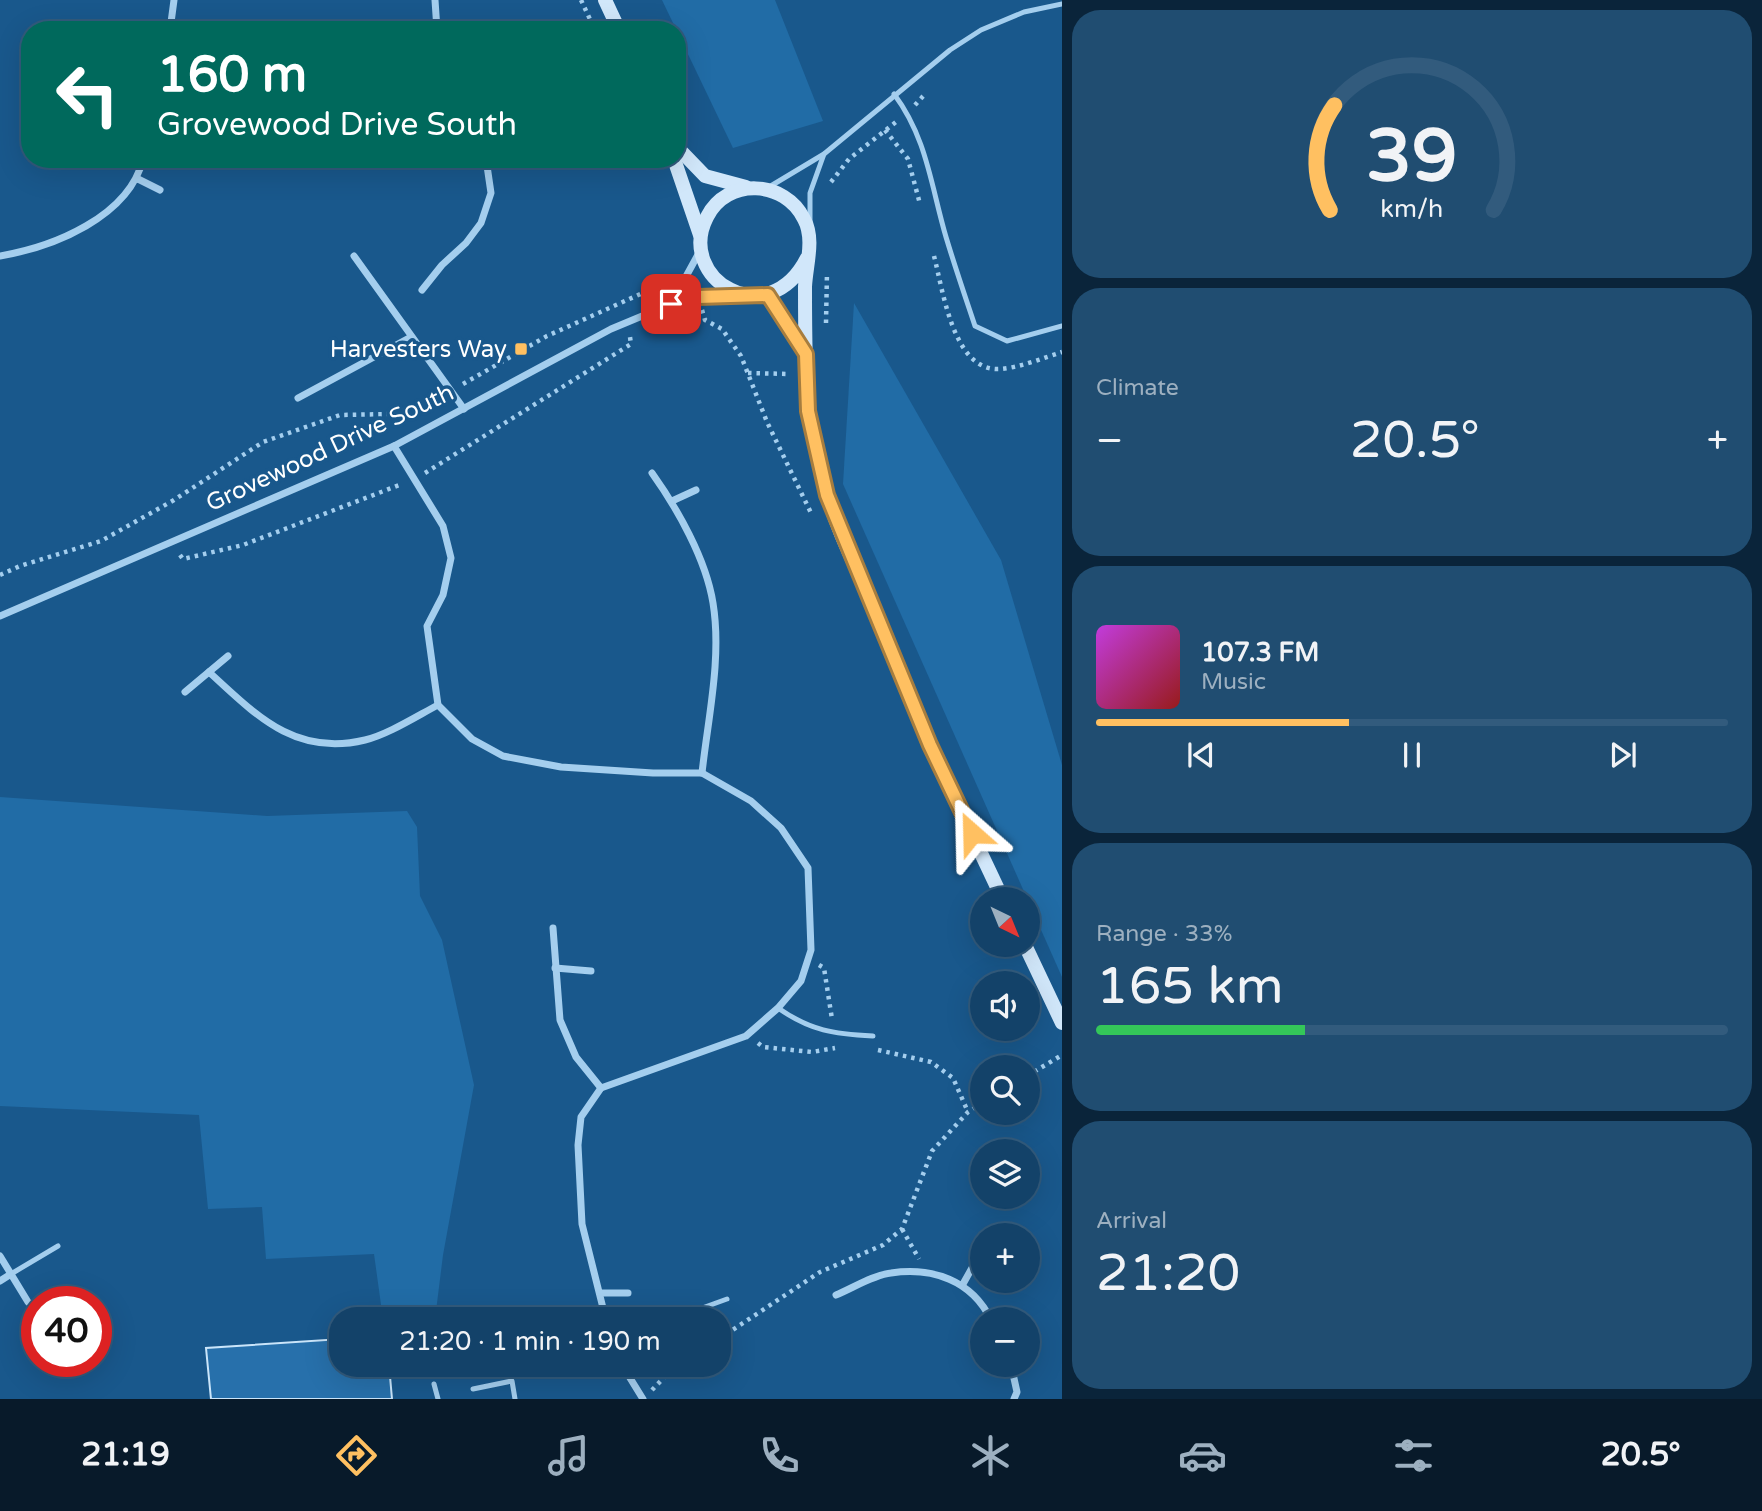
<!DOCTYPE html>
<html lang="en">
<head>
<meta charset="utf-8">
<style>
  :root { --surface:#134269; --page:#204d71; --text:#f1f3f6; --muted:#9db0c0; --line:#325b7d; --accent:#ffc061 }
  body { margin:0; font-family:"Varela Round",sans-serif; background:var(--page); color:var(--text); height:100vh; display:flex; flex-direction:column; font-size:26px; white-space:nowrap }
  * { box-sizing:border-box; margin:0 }
  p { font-size:23px; color:var(--muted) }
  .icon { flex:none; width:38px; height:38px; fill:none; stroke:currentColor; stroke-width:2; stroke-linecap:round; stroke-linejoin:round }
  .map { position:relative; flex:1; overflow:hidden }
  .details { display:flex; flex-direction:column; gap:10px; padding:10px; background:#0a243a; width:700px }
  .details>* { flex:none }
  .banner { position:absolute; left:21px; top:21px; width:665px; height:147px; border-radius:28px; box-shadow:0 7px 28px #0002,0 0 0 2px var(--line); background:#00695c; color:#fff; overflow:hidden }
  .needle { width:46px; rotate:137deg }
  .fabs { position:absolute; left:970px; top:887px; display:grid; gap:14px }
  .fabs a { display:grid; place-items:center; width:70px; height:70px; border-radius:50%; background:var(--surface); box-shadow:0 7px 28px #0002,0 0 0 2px var(--line); font-size:35px }
  .speed { position:absolute; left:21px; top:1286px; display:flex; gap:14px; font-size:35px; font-weight:700; text-align:center }
  .speed>* { display:grid; place-content:center; width:91px; height:91px; border-radius:50%; background:var(--surface); box-shadow:0 7px 28px #0002,0 0 0 2px var(--line); line-height:1 }
  .speed .limit { border:10px solid #d22; background:#fff; color:#111 }
  .pin { position:absolute; display:grid; place-items:center; width:60px; height:60px; color:#fff; margin:-30px; border-radius:14px; box-shadow:0 4px 10px #0006 }
  .me { position:absolute; width:77px; margin:-38px; rotate:335deg; stroke-linejoin:round; filter:drop-shadow(0 0 5px #0008) }
  .turn { display:flex; align-items:center; gap:24px; height:147px; padding:0 21px; font-size:32px }
  .turn .icon { width:91px; height:91px; stroke-width:2.5 }
  .turn b { display:block; font-size:49px; line-height:60px }
  .big { font-size:52px; font-weight:600; line-height:1.1 }
  .details .card { flex:1; display:flex; flex-direction:column; justify-content:center; gap:10px; min-width:0; padding:0 24px; border-radius:28px; background:var(--page) }
  .details .dial { align-items:center; gap:0 }
  .dial svg { height:182px; overflow:visible; fill:none; stroke:var(--line); stroke-width:7; stroke-linecap:round; text-anchor:middle }
  .dial text { fill:var(--text); stroke:none }
  .song { display:flex; align-items:center; gap:21px }
  .cover { width:84px; height:84px; border-radius:10px; background:linear-gradient(135deg,hsl(290 70% 55%),hsl(0 70% 35%)) }
  .played { height:7px; border-radius:4px; background:linear-gradient(90deg,var(--accent) 40%,var(--line) 40%) }
  .keys { display:flex; justify-content:space-around; direction:ltr }
  .heat { display:flex; justify-content:space-between; align-items:center; font-size:38px; direction:ltr }
  .charge { height:10px; border-radius:5px; background:linear-gradient(90deg,#34c759 33%,var(--line) 0) }
  .trip { position:absolute; left:329px; top:1307px; width:402px; height:70px; border-radius:28px; background:var(--surface); box-shadow:0 7px 28px #0002,0 0 0 2px var(--line); font-weight:600; line-height:70px; text-align:center }
  .menu { display:flex; height:112px; justify-content:space-around; align-items:center; background:#081a2a; color:var(--muted) }
  .menu .icon { width:49px; height:49px }
  .menu .on { color:var(--accent) }
  .menu b { font-size:32px; color:var(--text) }
  main { display:flex; flex:1; min-height:0 }
  .map>svg:first-child { display:block }
</style>
</head>
<body>
<main>
<div class="map">
<svg width="1062" height="1399" viewBox="0 0 1062 1399">
  <rect width="100%" height="100%" fill="#19588c"/>
  <g fill="#216ca6">
    <polygon points="662,0 775,0 823,121 733,148"/>
    <polygon points="854,303 1001,560 1062,765 1062,977 843,484"/>
    <polygon points="0,797 267,816 407,811 417,827 420,896 442,940 474,1085 443,1255 435,1319 383,1319 374,1254 266,1259 262,1207 208,1209 199,1115 0,1106"/>
  </g>
  <polygon fill="#2770ab" stroke="#cae5fa" stroke-width="2" points="341,1339 341,1365 389,1365 392,1399 211,1399 206,1348"/>
  <g fill="none" stroke-linecap="round" stroke-linejoin="round">
    <g stroke="#a4ceee" stroke-width="4.5" stroke-dasharray="3.5 5" stroke-linecap="butt">
      <polyline points="581,0 595,30"/>
      <polyline points="915,105 925,94"/>
      <polyline points="885,130 908,159 920,204"/>
      <polyline points="831,182 849,159 896,122"/>
      <path d="M934 256C943 290 953 371 999 369 1019 368 1043 358 1062 352"/>
      <polyline points="702,310 705,320 722,329 741,356 767,422 812,515"/>
      <polyline points="826,323 827,272"/>
      <polyline points="748,373 789,374"/>
      <polyline points="463,384 547,336 665,283"/>
      <polyline points="425,473 631,344 630,337"/>
      <polyline points="180,555 183,559 243,545 402,484"/>
      <polyline points="0,575 20,566 101,541 174,500 263,442 340,415 393,414 436,397"/>
      <polyline points="819,965 824,968 832,1019"/>
      <polyline points="758,1043 763,1047 812,1052 835,1048"/>
      <polyline points="878,1050 931,1062 953,1078 968,1112"/>
      <polyline points="1027,1076 1062,1055"/>
      <polyline points="902,1229 919,1259"/>
      <polyline points="719,1339 820,1272 883,1245 902,1229 932,1151 968,1112 982,1103"/>
      <polyline points="652,1390 676,1365"/>
    </g>
    <g stroke="#a4ceee" stroke-width="5">
      <path d="M894 94C927 138 931 186 946 237 955 267 965 296 975 326L1007 341 1062 326"/>
      <polyline points="769,187 824,154 950,50 981,30 1024,12 1062,4"/>
      <polyline points="810,222 810,193 824,154"/>
      <path d="M778 1008C811 1031 834 1034 873 1036"/>
      <polyline points="11,1274 58,1246"/>
      <polyline points="604,1311 637,1320"/>
      <polyline points="650,1320 683,1315 727,1299"/>
      <polyline points="434,1384 438,1399"/>
      <polyline points="473,1389 512,1381 515,1399"/>
    </g>
    <g stroke="#a4ceee" stroke-width="7">
      <polyline points="435,0 437,30"/>
      <polyline points="170,30 174,0"/>
      <polyline points="138,179 160,190"/>
      <path d="M0 256C53 247 129 217 143 159"/>
      <polyline points="354,256 464,409"/>
      <polyline points="422,290 442,265 466,243 481,223 491,193 486,159"/>
      <polyline points="671,304 701,249"/>
      <polyline points="298,398 411,337"/>
      <polyline points="394,446 443,526 451,558 443,595 427,626 438,705 472,739 503,756 561,767 653,773 702,773 751,801 781,828 808,868 811,950 801,981 778,1008 746,1036 601,1088 581,1117 578,1145 582,1224 606,1320"/>
      <path d="M652 473C677 508 706 559 713 603 722 658 708 718 702 773"/>
      <polyline points="672,501 696,490"/>
      <polyline points="0,616 394,446 611,329 671,304 698,297 735,296"/>
      <path d="M209 672C256 715 295 757 365 740 387 735 417 716 438 705"/>
      <polyline points="185,692 228,656"/>
      <polyline points="553,928 560,1020 576,1057 601,1088"/>
      <polyline points="555,968 591,971"/>
      <polyline points="0,1256 28,1302"/>
      <polyline points="0,1281 11,1274"/>
      <polyline points="963,1284 982,1250"/>
      <polyline points="600,1293 628,1293"/>
      <path d="M836 1295C853 1288 873 1275 891 1273 932 1267 972 1280 991 1320"/>
      <polyline points="622,1365 643,1399"/>
      <polyline points="1011,1365 1017,1392 1014,1399"/>
    </g>
    <g stroke="#d1e7fa" stroke-width="14">
      <polyline points="605,0 619,30"/>
      <polyline points="677,147 705,176 746,187"/>
      <polyline points="674,159 700,235"/>
      <path d="M807 258C768 335 675 279 707 217 727 177 785 180 804 219 815 239 806 265 805 287 805 327 805 369 808 409 811 436 820 465 826 491 836 528 857 569 872 604 891 652 909 700 930 746 954 798 979 848 1003 900"/>
      <polyline points="768,295 805,353"/>
      <polyline points="1025,945 1062,1023"/>
    </g>
  </g>
  <g fill="none" stroke-linecap="round" stroke-linejoin="round">
    <g stroke="#a67d3f" stroke-width="18">
      <polyline id="route" points="671,304 698,297 768,295 806,354 808,411 827,495 930,745 972,833"/>
    </g>
    <use href="#route" stroke="#ffc061" stroke-width="12"/>
  </g>
  <rect fill="#ffc061" stroke="#19588c" stroke-width="2.5" x="514" y="342" width="14" height="14" rx="3.5"/>
  <g text-anchor="middle" dominant-baseline="central" stroke-width="7" stroke-linejoin="round" paint-order="stroke">
    <g font-size="24" fill="#fff" stroke="#19588c" text-anchor="end">
      <text x="507" y="349">Harvesters Way</text>
    </g>
    <g font-size="24" fill="#fff" stroke="#19588c">
      <text transform="translate(330 448) rotate(-25)">Grovewood Drive South</text>
    </g>
  </g>
</svg>
<div class="fabs">
<a><svg class="needle" viewBox="-14 -14 28 28"><path d="M0-13l5 13h-10z" fill="#e53935"/><path d="M0 13l5-13h-10z" fill="#9db0c0"/></svg></a>
<a><svg class="icon" aria-label="sound" viewBox="0 0 24 24"><path d="M4 9h4l5-4v14l-5-4H4zM17 9q2 3 0 6"/></svg></a>
<a><svg class="icon" aria-label="search" viewBox="0 0 24 24"><circle cx="10" cy="10" r="6"/><path d="M15 15l6 6"/></svg></a>
<a><svg class="icon" aria-label="layers" viewBox="0 0 24 24"><path d="M12 4l9 5-9 5-9-5zM3 14l9 5 9-5"/></svg></a>
<a>+</a>
<a>−</a>
</div>
<div class="speed"><div class="limit">40</div></div>
<div class="pin" style="left:671px;top:304px;background:#d93025"><svg class="icon" aria-label="arrive" viewBox="0 0 24 24"><path d="M6 21V4h12l-3 4 3 4H6"/></svg></div>
<svg class="me" style="left:972px;top:833px" viewBox="-20 -20 40 40"><path d="M0-17L14 15 0 8-14 15z" fill="#ffc061" stroke="#fff" stroke-width="4"/></svg>
<div class="trip">21:20 · 1 min · 190 m</div>
<div class="banner">
<div class="turn"><svg class="icon" aria-label="left" viewBox="0 0 24 24"><path d="M17 20v-9H6M10 6l-5 5 5 5"/></svg><div><b>160 m</b>Grovewood Drive South</div></div>
</div>
</div>
<section class="details">
<div class="card dial"><svg viewBox="0 0 100 80">
<path d="M14 69A42 42 0 1 1 86 69"/>
<path d="M14 69A42 42 0 0 1 16 23" stroke="#ffc061"/>
<text x="50" y="56" font-size="32" font-weight="700">39</text>
<text x="50" y="72" font-size="11">km/h</text>
</svg></div>
<div class="card"><p>Climate</p>
<div class="heat"><a>−</a><b class="big">20.5°</b><a>+</a></div>
</div>
<div class="card">
<div class="song"><i class="cover"></i><div><b>107.3 FM</b><p>Music</p></div></div>
<div class="played"></div>
<div class="keys"><svg class="icon" aria-label="previous" viewBox="0 0 24 24"><path d="M18 5L8 12l10 7zM5 5v14"/></svg><svg class="icon" aria-label="pause" viewBox="0 0 24 24"><path d="M8 5v14M16 5v14"/></svg><svg class="icon" aria-label="next" viewBox="0 0 24 24"><path d="M6 5l10 7-10 7zM19 5v14"/></svg></div>
</div>
<div class="card"><p>Range · 33%</p><b class="big">165 km</b><div class="charge"></div></div>
<div class="card"><p>Arrival</p><b class="big">21:20</b></div>
</section>
</main>
<nav class="menu">
<b>21:19</b>
<svg class="icon on" aria-label="directions" viewBox="0 0 24 24"><path d="M12 3l9 9-9 9-9-9zM9 14v-3h6M13 9l2 2-2 2"/></svg>
<svg class="icon" aria-label="music" viewBox="0 0 24 24"><path d="M9 18V5l10-2v13"/><circle cx="6" cy="18" r="3"/><circle cx="16" cy="16" r="3"/></svg>
<svg class="icon" aria-label="phone" viewBox="0 0 24 24"><path d="M5 4h4l2 5-3 2q2 4 5 5l2-3 5 2v4C11 20 4 13 5 4z"/></svg>
<svg class="icon" aria-label="climate" viewBox="0 0 24 24"><path d="M12 3v18M4 7l16 10M4 17L20 7"/></svg>
<svg class="icon" aria-label="car" viewBox="0 0 24 24"><path d="M5 17H2v-5l4-1 3-4h7l3 4 3 1v5h-3M9 17h6M6 11h13"/><circle cx="7" cy="17" r="2"/><circle cx="17" cy="17" r="2"/></svg>
<svg class="icon" aria-label="filters" viewBox="0 0 24 24"><path d="M4 7h16M4 17h16"/><circle cx="9" cy="7" r="2"/><circle cx="15" cy="17" r="2"/></svg>
<b>20.5°</b>
</nav>
</body>
</html>
